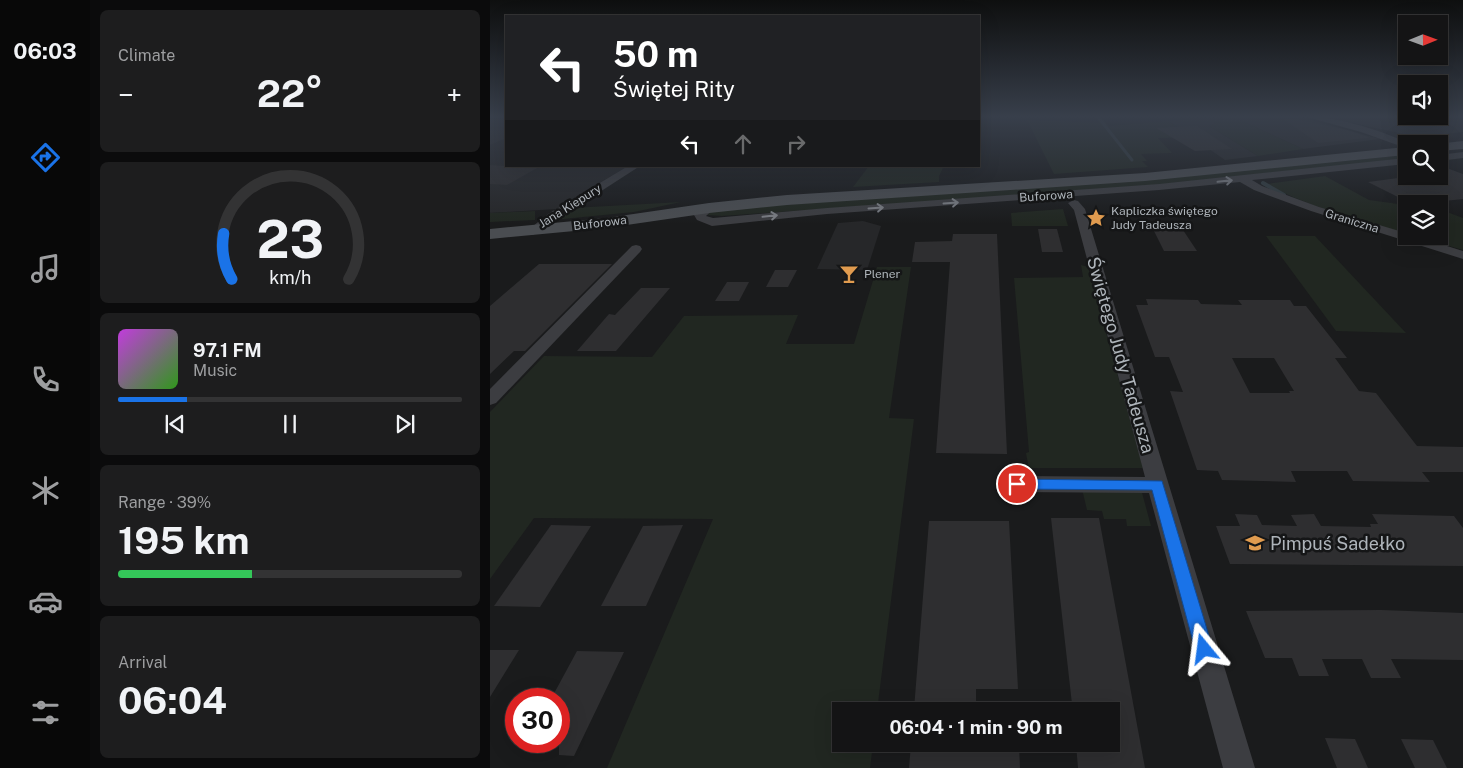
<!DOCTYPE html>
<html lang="en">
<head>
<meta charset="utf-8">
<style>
  :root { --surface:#141415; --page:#1d1d1e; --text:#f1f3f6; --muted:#9d9ea0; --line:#333334; --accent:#1a73e8 }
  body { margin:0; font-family:"Public Sans",sans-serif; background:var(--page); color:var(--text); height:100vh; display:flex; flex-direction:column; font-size:19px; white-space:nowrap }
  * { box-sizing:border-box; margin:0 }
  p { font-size:16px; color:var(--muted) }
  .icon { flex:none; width:28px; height:28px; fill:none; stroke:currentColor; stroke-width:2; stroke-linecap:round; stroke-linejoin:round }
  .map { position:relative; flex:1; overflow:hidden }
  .panel { display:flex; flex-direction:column; gap:10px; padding:10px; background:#0b0b0c; width:400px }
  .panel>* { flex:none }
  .banner { position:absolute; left:15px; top:15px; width:475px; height:152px; border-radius:0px; box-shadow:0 5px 20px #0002,0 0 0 1px var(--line); background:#202124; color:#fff; overflow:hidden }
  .needle { width:32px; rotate:89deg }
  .controls { position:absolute; left:908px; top:15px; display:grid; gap:10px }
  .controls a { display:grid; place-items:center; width:50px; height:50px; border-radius:0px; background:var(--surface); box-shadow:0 5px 20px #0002,0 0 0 1px var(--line); font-size:25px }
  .speed { position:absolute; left:15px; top:688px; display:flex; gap:10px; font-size:25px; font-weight:700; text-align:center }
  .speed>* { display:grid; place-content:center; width:65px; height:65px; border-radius:50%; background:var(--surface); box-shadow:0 5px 20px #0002,0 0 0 1px var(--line); line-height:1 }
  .speed .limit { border:8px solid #d22; background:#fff; color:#111 }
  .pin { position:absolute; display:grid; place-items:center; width:42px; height:42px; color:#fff; margin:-21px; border:2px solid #fff; border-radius:50%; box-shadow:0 1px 5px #0007 }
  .me { position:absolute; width:55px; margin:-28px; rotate:344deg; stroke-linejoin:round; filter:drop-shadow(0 0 4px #0008) }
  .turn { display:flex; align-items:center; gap:18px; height:105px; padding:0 25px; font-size:22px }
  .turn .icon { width:65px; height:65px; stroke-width:2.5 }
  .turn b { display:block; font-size:35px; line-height:42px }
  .lanes { display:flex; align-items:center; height:48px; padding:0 25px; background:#0003; justify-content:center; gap:25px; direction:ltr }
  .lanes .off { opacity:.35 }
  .big { font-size:38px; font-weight:700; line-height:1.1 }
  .panel .widget { flex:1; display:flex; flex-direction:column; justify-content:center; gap:8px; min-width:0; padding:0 18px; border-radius:8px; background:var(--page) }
  .panel .dial { align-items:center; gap:0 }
  .dial svg { height:130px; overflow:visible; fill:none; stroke:var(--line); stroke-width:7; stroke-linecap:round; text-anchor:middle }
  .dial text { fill:var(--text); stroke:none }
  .song { display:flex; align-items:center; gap:15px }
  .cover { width:60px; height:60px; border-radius:8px; background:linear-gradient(135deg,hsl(290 70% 55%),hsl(110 70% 35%)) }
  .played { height:5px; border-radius:2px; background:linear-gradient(90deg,var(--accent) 20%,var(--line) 20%) }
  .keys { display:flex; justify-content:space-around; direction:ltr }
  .heat { display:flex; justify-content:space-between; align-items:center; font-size:28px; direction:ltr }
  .charge { height:8px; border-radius:4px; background:linear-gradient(90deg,#34c759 39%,var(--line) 0) }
  .trip { position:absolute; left:342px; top:702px; width:288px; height:50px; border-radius:0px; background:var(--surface); box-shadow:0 5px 20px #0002,0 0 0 1px var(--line); font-weight:700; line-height:50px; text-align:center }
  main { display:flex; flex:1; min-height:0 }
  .tab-bar { display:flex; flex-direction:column; width:90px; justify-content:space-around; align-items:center; background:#080808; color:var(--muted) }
  .tab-bar .icon { width:35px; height:35px }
  .tab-bar .active { color:var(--accent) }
  .tab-bar b { font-size:22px; color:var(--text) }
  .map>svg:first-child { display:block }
</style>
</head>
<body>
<main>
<nav class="tab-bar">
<b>06:03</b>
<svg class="icon active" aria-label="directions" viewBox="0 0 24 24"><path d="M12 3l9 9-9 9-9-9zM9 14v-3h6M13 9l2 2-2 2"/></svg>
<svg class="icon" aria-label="music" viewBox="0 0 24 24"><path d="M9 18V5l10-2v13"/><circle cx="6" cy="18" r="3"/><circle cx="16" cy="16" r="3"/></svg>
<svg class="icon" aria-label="phone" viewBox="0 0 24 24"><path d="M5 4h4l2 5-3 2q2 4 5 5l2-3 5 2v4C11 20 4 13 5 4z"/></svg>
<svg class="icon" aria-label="climate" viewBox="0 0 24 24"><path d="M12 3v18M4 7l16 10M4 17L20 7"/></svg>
<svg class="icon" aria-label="car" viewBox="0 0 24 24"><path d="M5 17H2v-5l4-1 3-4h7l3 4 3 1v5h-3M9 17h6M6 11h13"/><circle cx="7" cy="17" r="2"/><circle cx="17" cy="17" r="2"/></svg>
<svg class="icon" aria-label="filters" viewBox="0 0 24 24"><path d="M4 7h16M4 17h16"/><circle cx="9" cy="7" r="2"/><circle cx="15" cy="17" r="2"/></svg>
</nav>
<section class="panel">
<div class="widget"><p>Climate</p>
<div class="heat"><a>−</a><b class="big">22°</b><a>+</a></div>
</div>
<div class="widget dial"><svg viewBox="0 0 100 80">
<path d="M14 69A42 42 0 1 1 86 69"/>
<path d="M14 69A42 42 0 0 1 9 41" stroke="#1a73e8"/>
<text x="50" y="56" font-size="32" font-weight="700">23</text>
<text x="50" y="72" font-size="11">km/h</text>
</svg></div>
<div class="widget">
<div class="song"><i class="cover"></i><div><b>97.1 FM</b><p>Music</p></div></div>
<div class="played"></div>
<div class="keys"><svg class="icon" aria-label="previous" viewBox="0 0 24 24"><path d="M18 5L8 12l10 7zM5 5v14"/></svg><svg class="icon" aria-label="pause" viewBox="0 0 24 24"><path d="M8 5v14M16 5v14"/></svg><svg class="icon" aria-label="next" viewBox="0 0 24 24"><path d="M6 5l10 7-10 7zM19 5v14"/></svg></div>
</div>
<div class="widget"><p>Range · 39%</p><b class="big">195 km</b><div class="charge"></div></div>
<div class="widget"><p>Arrival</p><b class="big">06:04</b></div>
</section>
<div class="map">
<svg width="973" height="768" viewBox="0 0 973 768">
  <rect width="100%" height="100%" fill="#1a1b1c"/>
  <g fill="#262729">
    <polygon points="0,117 16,117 16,166 138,166 66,209 0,213"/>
    <polygon points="743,117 810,117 890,139 813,149"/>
    <polygon points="835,117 973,117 973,132 928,137"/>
    <polygon points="718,118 726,123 719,126 768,156 735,160 679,121"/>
    <polygon points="373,221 391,226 377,270 327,269 348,223"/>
  </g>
  <g fill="#212721">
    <polygon points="605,117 611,117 619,126 679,121 702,137 668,138 682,153 651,154 657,161 652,161 658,167 564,174 537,120 610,123"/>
    <polygon points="743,117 813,149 768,156 719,126 725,123 718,118"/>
    <polygon points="916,155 916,159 644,187 232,216 218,215 219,212 266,207 855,161"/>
    <polygon points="379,166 454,166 449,176 449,182 363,187"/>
    <path d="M835 176 879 200 916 205V234C870 219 819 208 777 184Z"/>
    <polygon points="191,202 144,212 63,220 82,208"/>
    <polygon points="573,209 578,226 522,226 521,213"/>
    <polygon points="949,209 973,218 973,250 925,236 949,236"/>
    <polygon points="45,211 45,220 0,222 0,213"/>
    <polygon points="776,236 825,236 916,333 846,331"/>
    <polygon points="591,265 598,267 653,468 540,468 538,464 536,453 539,452 524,278 593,277"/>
    <polygon points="387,267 421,267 399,418 424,419 387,711 351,711 351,744 383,744 380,768 117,768 223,519 44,518 0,579 0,412 54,356 162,357 194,316 308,315 296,344 364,344"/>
    <polygon points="592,489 651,489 661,526 637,526 636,519 614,519 612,511 597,510"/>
  </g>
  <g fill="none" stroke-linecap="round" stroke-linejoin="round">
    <polyline stroke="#313b3f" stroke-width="3" points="608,117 642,160"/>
    <polyline stroke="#313b3f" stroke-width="4" points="773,183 794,195"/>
  </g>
  <g fill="#2e2e30" fill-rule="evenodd">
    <polygon points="0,117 16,117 16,138 0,145"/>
    <polygon points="790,117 798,117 860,131 878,137 878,138 828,143"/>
    <polygon points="707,126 742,149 705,151 666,128"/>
    <polygon points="0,165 16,166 49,167 17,185 0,184"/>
    <polygon points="949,167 954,167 973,174 973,199 945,202 940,200 918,202 878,182 923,176 949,176"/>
    <polygon points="548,229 567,229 573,252 552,252"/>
    <polygon points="676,230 693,230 707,251 674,251 664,231"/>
    <polygon points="463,234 507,234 517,454 446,453 460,262 422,262 425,242 462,241"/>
    <polygon points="49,264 122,264 35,351 24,351 0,374 0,306"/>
    <polygon points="285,270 307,270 298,287 276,287"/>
    <polygon points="237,282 259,282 249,301 225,301"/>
    <polygon points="151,288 180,288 126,351 87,351 119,314 125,315"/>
    <path d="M656 299 708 300 711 304 752 305 748 300H800L804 306H816L857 358H845L869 391 886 393 927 446 973 447V472H932L940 482 863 481 857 471H801L806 482 732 480 728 471 707 470 680 391 693 392 679 357H665L646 305H658ZM742 358H784L804 391H799L800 393H760Z"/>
    <polygon points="745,514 767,515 772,525 807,526 801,515 824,514 831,526 881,527 880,524 888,524 882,514 964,516 973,528 973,566 740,564 726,526 750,526"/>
    <polygon points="561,518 609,518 655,768 588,768 586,744 621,744 621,704 582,704"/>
    <polygon points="439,521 519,521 528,689 486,689 486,710 424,709"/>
    <polygon points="61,525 101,526 50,607 4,606"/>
    <polygon points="193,525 156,606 111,606 153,526"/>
    <polygon points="891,610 973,613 973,660 901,659 911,678 881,678 872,659 832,659 839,676 809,676 802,658 775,658 756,611"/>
    <polygon points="0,650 29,650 0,697"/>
    <polygon points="87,651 134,652 84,756 69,755 69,699 61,699"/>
    <polygon points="835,738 865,739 878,768 847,768"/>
    <polygon points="911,739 943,740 957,768 925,768"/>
    <polygon points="421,744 529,746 530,768 419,768"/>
  </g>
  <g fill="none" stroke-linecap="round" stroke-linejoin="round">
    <g fill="#3c3d41" fill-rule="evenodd">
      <path d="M817 117C843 115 896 132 920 144H916V148L913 147 871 132Z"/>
      <polygon points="973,152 973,158 949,161 949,155"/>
      <polygon points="916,158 916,164 762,180 772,186 829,207 916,233 916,236 925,236 973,251 973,259 821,211 764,190 750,182 669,190 337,214 222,226 207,220 204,215 219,205 225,208 216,216 223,218 337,208 669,184"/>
      <polygon points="138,166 150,166 43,235 37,231 58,214"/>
      <polygon points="584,200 588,201 595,209 765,768 733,768 659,493 527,492 520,489 516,484 520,479 527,476 655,477 584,210 578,203"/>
      <polygon points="146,245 150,246 152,249 150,252 6,403 0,405 0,389 142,246"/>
    </g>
    <g fill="#4a4d51" fill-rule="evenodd">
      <polygon points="973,141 973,149 949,151 949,144 946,144"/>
      <polygon points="916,147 916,155 655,181 297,205 219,213 116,228 0,239 0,229 116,218 219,203 297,195 655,173"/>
    </g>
  </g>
  <defs><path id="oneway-shaft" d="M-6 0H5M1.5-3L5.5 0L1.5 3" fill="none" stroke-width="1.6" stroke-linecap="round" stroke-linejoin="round" transform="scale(1.25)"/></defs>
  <g stroke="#7b7e84">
    <use href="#oneway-shaft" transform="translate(735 181) rotate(-6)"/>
    <use href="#oneway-shaft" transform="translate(461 203) rotate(-4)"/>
    <use href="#oneway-shaft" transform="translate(386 208) rotate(-4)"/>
    <use href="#oneway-shaft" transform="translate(280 216) rotate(-6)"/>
  </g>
  <linearGradient id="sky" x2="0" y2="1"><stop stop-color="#0e0f0f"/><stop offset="0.52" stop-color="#383f4b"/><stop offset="1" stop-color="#383f4b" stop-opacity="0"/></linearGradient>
  <rect width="973" height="224" fill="url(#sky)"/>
  <polygon fill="#1a73e8" stroke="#114b97" points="527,479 672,481 723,649 720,655 714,657 708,655 705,649 662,490 527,489 522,487 520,484 522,480"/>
  <defs>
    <g id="sight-bare" transform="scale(1.5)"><path d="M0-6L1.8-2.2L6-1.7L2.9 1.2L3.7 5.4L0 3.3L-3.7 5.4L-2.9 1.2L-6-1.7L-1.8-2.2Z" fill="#e09b4f" stroke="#151617" stroke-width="2.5" paint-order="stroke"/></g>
    <g id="bar-bare" transform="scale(1.5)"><path d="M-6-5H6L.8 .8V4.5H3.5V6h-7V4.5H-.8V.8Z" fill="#e09b4f" stroke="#151617" stroke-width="2.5" paint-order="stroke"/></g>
    <g id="school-bare" transform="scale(1.5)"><path d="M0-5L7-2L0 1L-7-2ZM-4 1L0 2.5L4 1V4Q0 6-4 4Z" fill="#e09b4f" stroke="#151617" stroke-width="2.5" paint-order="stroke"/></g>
  </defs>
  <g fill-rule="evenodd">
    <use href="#sight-bare" x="606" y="218"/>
    <use href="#bar-bare" x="359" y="274"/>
    <use href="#school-bare" x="765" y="543"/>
  </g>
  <g text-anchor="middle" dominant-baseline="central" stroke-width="5" stroke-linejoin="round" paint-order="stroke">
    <g font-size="12" fill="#aeb4ba" stroke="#151617">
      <text transform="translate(556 196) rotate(-4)">Buforowa</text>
      <text transform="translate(80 206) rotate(-32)">Jana Kiepury</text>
      <text transform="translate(862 221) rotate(17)">Graniczna</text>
      <text transform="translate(110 223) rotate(-7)">Buforowa</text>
    </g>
    <g font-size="12" fill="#aeb4ba" stroke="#151617" text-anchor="start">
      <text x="621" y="211">Kapliczka świętego<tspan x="621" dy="14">Judy Tadeusza</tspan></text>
      <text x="374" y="274">Plener</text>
    </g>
    <g font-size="18" fill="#aeb4ba" stroke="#151617">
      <text transform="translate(631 355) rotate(74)">Świętego Judy Tadeusza</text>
    </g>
    <g font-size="18" fill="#aeb4ba" stroke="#151617" text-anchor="start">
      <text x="780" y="543">Pimpuś Sadełko</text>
    </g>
  </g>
</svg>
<div class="controls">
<a><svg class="needle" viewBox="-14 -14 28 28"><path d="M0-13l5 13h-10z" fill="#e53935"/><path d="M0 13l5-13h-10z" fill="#9d9ea0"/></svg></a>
<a><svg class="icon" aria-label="sound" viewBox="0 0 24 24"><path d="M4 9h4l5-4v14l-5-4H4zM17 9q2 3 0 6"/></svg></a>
<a><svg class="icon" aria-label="search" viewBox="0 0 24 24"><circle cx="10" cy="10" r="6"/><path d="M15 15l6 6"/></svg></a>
<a><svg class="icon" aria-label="layers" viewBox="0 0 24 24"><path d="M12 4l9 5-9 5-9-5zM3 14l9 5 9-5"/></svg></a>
</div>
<div class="speed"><div class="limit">30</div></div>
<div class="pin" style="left:527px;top:484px;background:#d93025"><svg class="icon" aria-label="arrive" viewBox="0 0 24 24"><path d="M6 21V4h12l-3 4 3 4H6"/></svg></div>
<svg class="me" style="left:714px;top:649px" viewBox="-20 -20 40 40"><path d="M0-17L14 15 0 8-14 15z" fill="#1a73e8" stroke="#fff" stroke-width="4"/></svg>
<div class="trip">06:04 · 1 min · 90 m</div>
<div class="banner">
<div class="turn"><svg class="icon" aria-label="left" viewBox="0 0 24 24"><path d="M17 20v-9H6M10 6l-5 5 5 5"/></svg><div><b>50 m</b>Świętej Rity</div></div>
<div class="lanes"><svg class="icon" aria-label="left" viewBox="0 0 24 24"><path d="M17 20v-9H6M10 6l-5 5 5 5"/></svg><svg class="icon off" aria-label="ahead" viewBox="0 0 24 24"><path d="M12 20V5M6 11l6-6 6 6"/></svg><svg class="icon off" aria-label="right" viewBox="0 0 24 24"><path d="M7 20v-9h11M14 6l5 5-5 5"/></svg></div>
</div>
</div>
</main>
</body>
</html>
